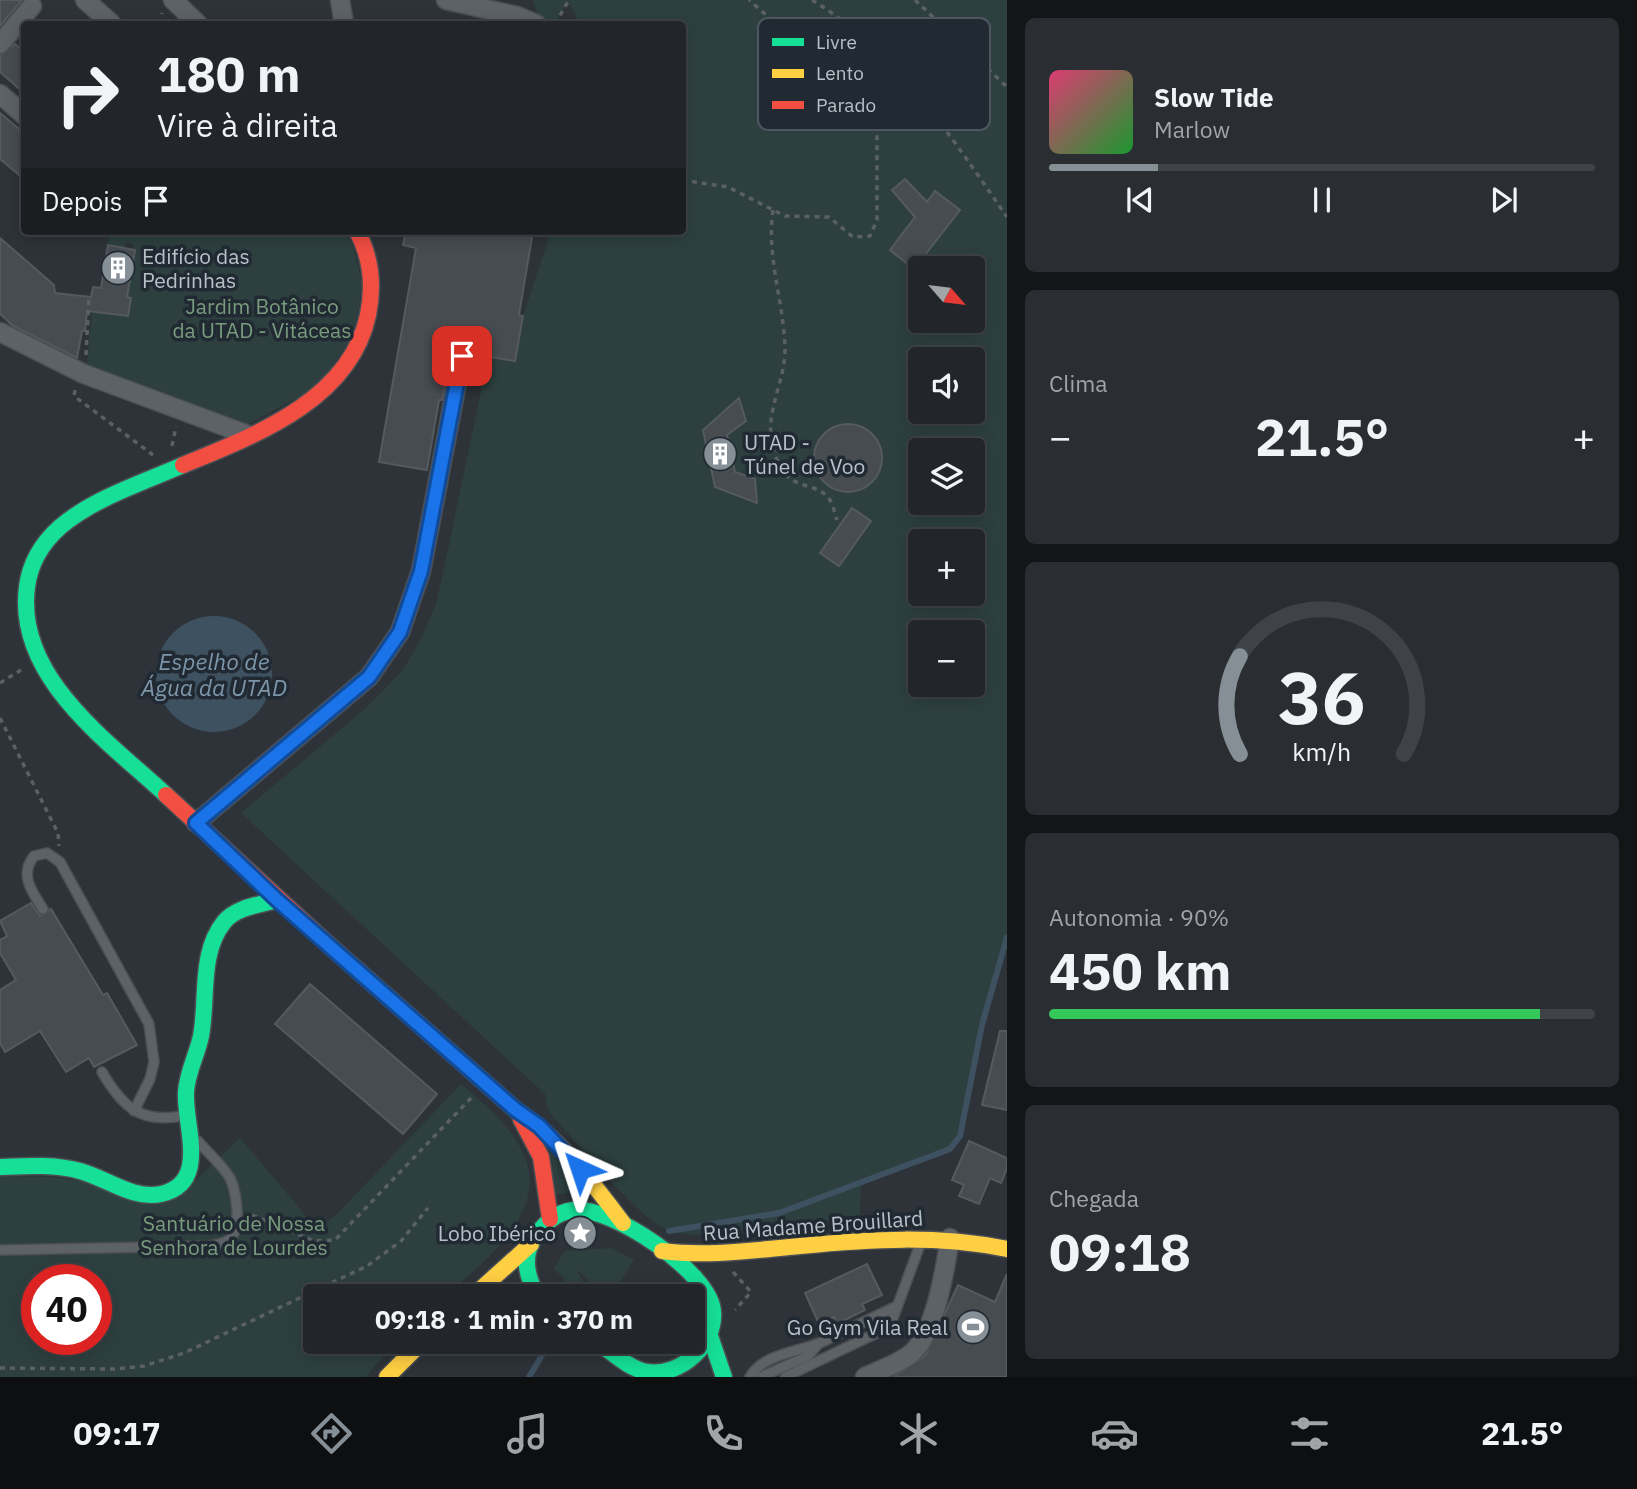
<!DOCTYPE html>
<html lang="pt">
<head>
<meta charset="utf-8">
<style>
  :root { --surface:#22262a; --page:#2a2e32; --text:#f1f3f6; --muted:#a2a5a8; --line:#3f4347; --accent:#878f96 }
  body { margin:0; font-family:"IBM Plex Sans",sans-serif; background:var(--page); color:var(--text); height:100vh; display:flex; flex-direction:column; font-size:26px; white-space:nowrap }
  * { box-sizing:border-box; margin:0 }
  p { font-size:23px; color:var(--muted) }
  .icon { flex:none; width:38px; height:38px; fill:none; stroke:currentColor; stroke-width:2; stroke-linecap:round; stroke-linejoin:round }
  .map { position:relative; flex:1; overflow:hidden }
  .side { display:flex; flex-direction:column; gap:18px; padding:18px; background:#131517; width:630px }
  .side>* { flex:none }
  .hud { position:absolute; left:21px; top:21px; width:665px; height:214px; border-radius:7px; box-shadow:0 4px 18px #0003,0 0 0 2px var(--line); background:#22262a; color:var(--text); overflow:hidden }
  .needle { width:46px; rotate:118deg }
  .tools { position:absolute; left:908px; top:256px; display:grid; gap:14px }
  .tools a { display:grid; place-items:center; width:77px; height:77px; border-radius:7px; background:var(--surface); box-shadow:0 4px 18px #0003,0 0 0 2px var(--line); font-size:35px }
  .speed { position:absolute; left:21px; top:1264px; display:flex; gap:14px; font-size:35px; font-weight:700; text-align:center }
  .speed>* { display:grid; place-content:center; width:91px; height:91px; border-radius:50%; background:var(--surface); box-shadow:0 4px 18px #0003,0 0 0 2px var(--line); line-height:1 }
  .speed .limit { border:10px solid #d22; background:#fff; color:#111 }
  .pin { position:absolute; display:grid; place-items:center; width:60px; height:60px; color:#fff; margin:-30px; border-radius:14px; box-shadow:0 4px 10px #0006 }
  .me { position:absolute; width:77px; margin:-38px; rotate:318deg; stroke-linejoin:round; filter:drop-shadow(0 0 5px #0008) }
  .turn { display:flex; align-items:center; gap:24px; height:147px; padding:0 21px; font-size:32px }
  .turn .icon { width:91px; height:91px; stroke-width:2.5 }
  .turn b { display:block; font-size:49px; line-height:60px }
  .then { display:flex; align-items:center; height:66px; padding:0 21px; background:#0003; gap:14px; font-size:26px }
  .big { font-size:52px; font-weight:700; line-height:1.1 }
  .side .tile { flex:1; display:flex; flex-direction:column; justify-content:center; gap:10px; min-width:0; padding:0 24px; border-radius:10px; background:var(--page) }
  .side .dial { align-items:center; gap:0 }
  .dial svg { height:182px; overflow:visible; fill:none; stroke:var(--line); stroke-width:7; stroke-linecap:round; text-anchor:middle }
  .dial text { fill:var(--text); stroke:none }
  .song { display:flex; align-items:center; gap:21px }
  .cover { width:84px; height:84px; border-radius:10px; background:linear-gradient(135deg,hsl(340 70% 55%),hsl(130 70% 35%)) }
  .played { height:7px; border-radius:4px; background:linear-gradient(90deg,var(--accent) 20%,var(--line) 20%) }
  .keys { display:flex; justify-content:space-around; direction:ltr }
  .heat { display:flex; justify-content:space-between; align-items:center; font-size:38px; direction:ltr }
  .charge { height:10px; border-radius:5px; background:linear-gradient(90deg,#34c759 90%,var(--line) 0) }
  .trip { position:absolute; left:303px; top:1284px; width:402px; height:70px; border-radius:7px; background:var(--surface); box-shadow:0 4px 18px #0003,0 0 0 2px var(--line); font-weight:700; line-height:70px; text-align:center }
  .tabs { display:flex; height:112px; justify-content:space-around; align-items:center; background:#0e0f11; color:var(--muted) }
  .tabs .icon { width:49px; height:49px }
  .tabs .active { color:var(--accent) }
  .tabs b { font-size:32px; color:var(--text) }
  main { display:flex; flex:1; min-height:0 }
  .map>svg:first-child { display:block }
</style>
</head>
<body>
<main>
<div class="map">
<svg width="1007" height="1377" viewBox="0 0 1007 1377">
  <rect width="100%" height="100%" fill="#2d3338"/>
  <g fill="#2d403f" fill-rule="evenodd">
    <path d="M533 0H1007V937L982 1025 960 1136 950 1149 940 1154 861 1184 860 1217 700 1235C687 1235 674 1234 663 1228 631 1210 580 1145 553 1117L548 1109 545 1094 241 813 366 708 403 670 420 641 436 604 445 564 488 357 515 361 523 316 551 231H682V24H580L568 1 555 24C541 24 536 12 533 0ZM920 268H973V320H920ZM920 359H973V411H920ZM920 450H973V502H920ZM920 541H973V593H920ZM920 632H973V684H920Z"/>
    <polygon points="110,231 343,231 353,245 362,285 355,334 316,388 246,425 87,365 92,312 128,315 131,298 127,297 135,250 133,244 126,243 124,248 108,245"/>
    <path d="M461 1084C482 1102 507 1122 520 1147 556 1209 484 1261 444 1297H315V1342H395L366 1377H0V1176L54 1177 178 1197 240 1138 307 1217 322 1225 334 1217ZM37 1279H96V1339H37Z"/>
    <polygon points="550,1148 584,1186 582,1190 556,1195"/>
    <polygon points="611,1248 634,1260 610,1297 576,1270 593,1297 580,1297 554,1268 565,1251"/>
  </g>
  <circle fill="#3e5160" cx="214" cy="674" r="58"/>
  <g fill="none" stroke-linecap="round" stroke-linejoin="round">
    <g stroke="#3e5160" stroke-width="6">
      <polyline points="669,1231 779,1213 950,1149 960,1136 982,1025 1007,937"/>
      <polyline points="529,1377 550,1342"/>
    </g>
  </g>
  <g fill="#464c50" stroke="#555a60" stroke-width="2">
    <polygon points="0,0 22,0 0,26"/>
    <polygon points="15,44 24,52 24,93 0,72 0,55"/>
    <polygon points="0,113 24,133 24,179 0,159"/>
    <polygon points="905,179 927,202 935,191 960,210 914,269 890,250 915,217 892,190"/>
    <polygon points="406,231 533,231 519,315 523,316 515,361 473,354 463,345 453,349 442,400 439,400 427,470 379,462 416,248 403,245"/>
    <polygon points="0,238 54,285 55,293 91,297 93,287 101,288 108,245 135,250 127,297 131,298 128,316 87,311 85,331 82,331 77,358 13,326 0,314"/>
    <polygon points="739,398 746,421 727,435 735,472 755,479 757,503 715,487 703,430"/>
    <circle cx="848" cy="458" r="34"/>
    <polygon points="852,508 871,521 839,566 820,553"/>
    <polygon points="31,903 40,916 51,909 103,995 107,993 137,1045 94,1067 89,1058 66,1072 40,1031 5,1052 0,1043 0,990 16,980 0,953 0,940 7,936 0,921"/>
    <polygon points="310,984 437,1094 403,1134 275,1024"/>
    <polygon points="1000,1031 1007,1031 1007,1110 982,1105"/>
    <polygon points="969,1141 1007,1158 1007,1168 1001,1183 990,1178 979,1204 959,1196 964,1185 952,1180"/>
    <polygon points="867,1264 882,1295 862,1304 865,1310 837,1324 834,1317 819,1324 805,1293"/>
    <polygon points="1007,1274 1007,1377 893,1377 925,1356 958,1285 995,1302"/>
  </g>
  <g fill="none" stroke-linecap="round" stroke-linejoin="round">
    <g stroke="#4b4f53" stroke-width="12">
      <g id="lane">
        <path d="M43 909C32 892 19 875 34 856L47 853 60 862 149 1024 154 1062 150 1079 134 1111"/>
        <path d="M102 1072C123 1108 142 1125 186 1115"/>
        <path d="M0 1250 203 1246C231 1244 238 1239 237 1210 236 1199 235 1188 230 1178 222 1165 208 1153 198 1141"/>
        <path d="M750 1377C764 1353 800 1352 822 1342 847 1330 872 1318 897 1306"/>
        <polyline points="761,1377 808,1356 818,1344"/>
        <polyline points="785,1377 885,1329 893,1318 921,1242"/>
      </g>
    </g>
    <g stroke="#4b4f53" stroke-width="21">
      <g id="street">
        <polyline points="85,0 112,24"/>
        <polyline points="173,0 198,24"/>
        <polyline points="340,0 344,24"/>
        <polyline points="446,0 517,16 536,24"/>
        <polyline points="0,44 32,6"/>
        <polyline points="0,94 24,115"/>
        <polyline points="0,332 84,374 248,435"/>
        <polyline points="196,823 369,677 400,632 421,571 462,356"/>
        <path d="M865 1377C880 1370 901 1363 913 1352 936 1329 945 1269 950 1238"/>
      </g>
    </g>
    <g stroke="#4b4f53" stroke-width="19">
      <g id="fast">
        <path d="M166 795C108 741 15 677 27 587 30 563 42 543 60 527 94 498 142 483 183 465"/>
        <path d="M0 1167C26 1166 54 1164 80 1171 106 1178 133 1200 161 1194 210 1183 184 1126 186 1092 187 1073 197 1055 201 1036 208 999 199 953 224 922 236 907 259 905 277 900"/>
        <path d="M538 1297C527 1278 521 1256 535 1237 545 1223 555 1213 573 1210 610 1205 710 1272 713 1311 716 1344 681 1377 647 1372 629 1369 612 1352 597 1342"/>
        <polyline points="709,1333 724,1377"/>
      </g>
    </g>
    <g stroke="#4b4f53" stroke-width="19">
      <g id="slow">
        <path d="M330 946 516 1110C560 1139 591 1181 623 1223"/>
        <path d="M662 1251C708 1257 754 1250 800 1246 870 1239 938 1235 1007 1249"/>
        <polyline points="472,1297 531,1244"/>
        <polyline points="387,1377 422,1342"/>
      </g>
    </g>
    <g stroke="#4b4f53" stroke-width="19">
      <g id="jam">
        <path d="M183 465C256 435 350 400 368 315 374 286 371 257 357 231"/>
        <polyline points="166,795 330,946"/>
        <polyline points="521,1119 541,1157 550,1219"/>
      </g>
    </g>
    <g stroke="#5b6064" stroke-width="3.5" stroke-dasharray="5 5" stroke-linecap="butt">
      <path d="M812 0C896 51 952 138 1007 217"/>
      <polyline points="915,0 1007,87"/>
      <polyline points="161,24 162,13"/>
      <polyline points="555,24 569,0"/>
      <polyline points="682,180 728,187 785,216 829,217 853,237 870,236 877,220 877,120 871,96 853,76 816,59 749,0"/>
      <path d="M773 210C766 257 784 302 785 349 785 389 757 420 779 464 792 492 816 480 830 500 833 505 835 514 837 520"/>
      <polyline points="86,355 89,297"/>
      <polyline points="75,390 74,396 153,455"/>
      <polyline points="172,446 176,426"/>
      <polyline points="0,683 21,670"/>
      <polyline points="0,718 58,833 59,846"/>
      <polyline points="252,1215 314,1241 335,1240 471,1098"/>
      <polyline points="733,1272 751,1292 735,1310"/>
      <polyline points="565,1342 576,1350"/>
      <polyline points="0,1368 114,1369 144,1366 184,1353 367,1266 401,1241 428,1208"/>
    </g>
    <use href="#lane" stroke="#5d6266" stroke-width="9"/>
    <use href="#street" stroke="#5d6266" stroke-width="18"/>
    <use href="#fast" stroke="#16e098" stroke-width="16"/>
    <use href="#slow" stroke="#ffcf43" stroke-width="16"/>
    <use href="#jam" stroke="#f24e42" stroke-width="16"/>
  </g>
  <g fill="none" stroke-linecap="round" stroke-linejoin="round">
    <g stroke="#114b97" stroke-width="18">
      <polyline id="route" points="462,356 421,571 400,632 369,677 196,823 277,900 516,1110 539,1126 580,1169"/>
    </g>
    <use href="#route" stroke="#1a73e8" stroke-width="12"/>
  </g>
  <defs>
    <g id="building-disc" transform="scale(1.75)"><circle r="9.5" fill="#878f96" stroke="#212a33"/><path d="M-4-6H4V6H1V3H-1V6H-4ZM-2.5-4.3h1.7v1.8h-1.7ZM.8-4.3h1.7v1.8H.8ZM-2.5-1h1.7V.8h-1.7ZM.8-1h1.7V.8H.8Z" fill="#fff"/></g>
    <g id="sight-disc" transform="scale(1.75)"><circle r="9.5" fill="#878f96" stroke="#212a33"/><path d="M0-6L1.8-2.2L6-1.7L2.9 1.2L3.7 5.4L0 3.3L-3.7 5.4L-2.9 1.2L-6-1.7L-1.8-2.2Z" fill="#fff"/></g>
    <g id="stadium-disc" transform="scale(1.75)"><circle r="9.5" fill="#878f96" stroke="#212a33"/><path d="M0-5a6.5 5 0 1 0 0 10a6.5 5 0 1 0 0-10ZM-3.5-1.8h7v3.6h-7Z" fill="#fff"/></g>
  </defs>
  <g fill-rule="evenodd">
    <use href="#building-disc" x="118" y="268"/>
    <use href="#building-disc" x="720" y="454"/>
    <use href="#sight-disc" x="580" y="1233"/>
    <use href="#stadium-disc" x="973" y="1327"/>
  </g>
  <g text-anchor="middle" dominant-baseline="central" stroke-width="7" stroke-linejoin="round" paint-order="stroke">
    <g font-size="21" fill="#b8c0c8" stroke="#212a33" text-anchor="start">
      <text x="142" y="256">Edifício das<tspan x="142" dy="24">Pedrinhas</tspan></text>
      <text x="744" y="442">UTAD -<tspan x="744" dy="24">Túnel de Voo</tspan></text>
      <text x="556" y="1233" text-anchor="end">Lobo Ibérico</text>
      <text x="948" y="1327" text-anchor="end">Go Gym Vila Real</text>
    </g>
    <g font-size="21" fill="#799b7d" stroke="#212a33">
      <text x="262" y="306">Jardim Botânico<tspan x="262" dy="24">da UTAD - Vitáceas</tspan></text>
      <text x="234" y="1223">Santuário de Nossa<tspan x="234" dy="24">Senhora de Lourdes</tspan></text>
    </g>
    <g font-size="21" fill="#b8c0c8" stroke="#212a33">
      <text transform="translate(813 1225) rotate(-4)">Rua Madame Brouillard</text>
    </g>
    <g font-size="23" font-style="italic" fill="#7d95a8" stroke="#212a33">
      <text x="214" y="661">Espelho de<tspan x="214" dy="26">Água da UTAD</tspan></text>
    </g>
  </g>
  <rect x="758" y="18" width="232" height="112" rx="10" fill="#212a33" stroke="#4e5760" stroke-width="2"/>
  <rect x="772" y="38" width="32" height="8" fill="#16e098"/>
  <rect x="772" y="69" width="32" height="9" fill="#ffcf43"/>
  <rect x="772" y="101" width="32" height="8" fill="#f24e42"/>
  <g font-size="19" fill="#b8c0c8">
    <text x="816" y="49">Livre</text>
    <text x="816" y="80">Lento</text>
    <text x="816" y="112">Parado</text>
  </g>
</svg>
<div class="tools">
<a><svg class="needle" viewBox="-14 -14 28 28"><path d="M0-13l5 13h-10z" fill="#e53935"/><path d="M0 13l5-13h-10z" fill="#a2a5a8"/></svg></a>
<a><svg class="icon" aria-label="sound" viewBox="0 0 24 24"><path d="M4 9h4l5-4v14l-5-4H4zM17 9q2 3 0 6"/></svg></a>
<a><svg class="icon" aria-label="layers" viewBox="0 0 24 24"><path d="M12 4l9 5-9 5-9-5zM3 14l9 5 9-5"/></svg></a>
<a>+</a>
<a>−</a>
</div>
<div class="speed"><div class="limit">40</div></div>
<div class="pin" style="left:462px;top:356px;background:#d93025"><svg class="icon" aria-label="arrive" viewBox="0 0 24 24"><path d="M6 21V4h12l-3 4 3 4H6"/></svg></div>
<svg class="me" style="left:580px;top:1169px" viewBox="-20 -20 40 40"><path d="M0-17L14 15 0 8-14 15z" fill="#1a73e8" stroke="#fff" stroke-width="4"/></svg>
<div class="trip">09:18 · 1 min · 370 m</div>
<div class="hud">
<div class="turn"><svg class="icon" aria-label="right" viewBox="0 0 24 24"><path d="M7 20v-9h11M14 6l5 5-5 5"/></svg><div><b>180 m</b>Vire à direita</div></div>
<div class="then">Depois<svg class="icon" aria-label="arrive" viewBox="0 0 24 24"><path d="M6 21V4h12l-3 4 3 4H6"/></svg></div>
</div>
</div>
<section class="side">
<div class="tile">
<div class="song"><i class="cover"></i><div><b>Slow Tide</b><p>Marlow</p></div></div>
<div class="played"></div>
<div class="keys"><svg class="icon" aria-label="previous" viewBox="0 0 24 24"><path d="M18 5L8 12l10 7zM5 5v14"/></svg><svg class="icon" aria-label="pause" viewBox="0 0 24 24"><path d="M8 5v14M16 5v14"/></svg><svg class="icon" aria-label="next" viewBox="0 0 24 24"><path d="M6 5l10 7-10 7zM19 5v14"/></svg></div>
</div>
<div class="tile"><p>Clima</p>
<div class="heat"><a>−</a><b class="big">21.5°</b><a>+</a></div>
</div>
<div class="tile dial"><svg viewBox="0 0 100 80">
<path d="M14 69A42 42 0 1 1 86 69"/>
<path d="M14 69A42 42 0 0 1 14 26" stroke="#878f96"/>
<text x="50" y="56" font-size="32" font-weight="700">36</text>
<text x="50" y="72" font-size="11">km/h</text>
</svg></div>
<div class="tile"><p>Autonomia · 90%</p><b class="big">450 km</b><div class="charge"></div></div>
<div class="tile"><p>Chegada</p><b class="big">09:18</b></div>
</section>
</main>
<nav class="tabs">
<b>09:17</b>
<svg class="icon active" aria-label="directions" viewBox="0 0 24 24"><path d="M12 3l9 9-9 9-9-9zM9 14v-3h6M13 9l2 2-2 2"/></svg>
<svg class="icon" aria-label="music" viewBox="0 0 24 24"><path d="M9 18V5l10-2v13"/><circle cx="6" cy="18" r="3"/><circle cx="16" cy="16" r="3"/></svg>
<svg class="icon" aria-label="phone" viewBox="0 0 24 24"><path d="M5 4h4l2 5-3 2q2 4 5 5l2-3 5 2v4C11 20 4 13 5 4z"/></svg>
<svg class="icon" aria-label="climate" viewBox="0 0 24 24"><path d="M12 3v18M4 7l16 10M4 17L20 7"/></svg>
<svg class="icon" aria-label="car" viewBox="0 0 24 24"><path d="M5 17H2v-5l4-1 3-4h7l3 4 3 1v5h-3M9 17h6M6 11h13"/><circle cx="7" cy="17" r="2"/><circle cx="17" cy="17" r="2"/></svg>
<svg class="icon" aria-label="filters" viewBox="0 0 24 24"><path d="M4 7h16M4 17h16"/><circle cx="9" cy="7" r="2"/><circle cx="15" cy="17" r="2"/></svg>
<b>21.5°</b>
</nav>
</body>
</html>
